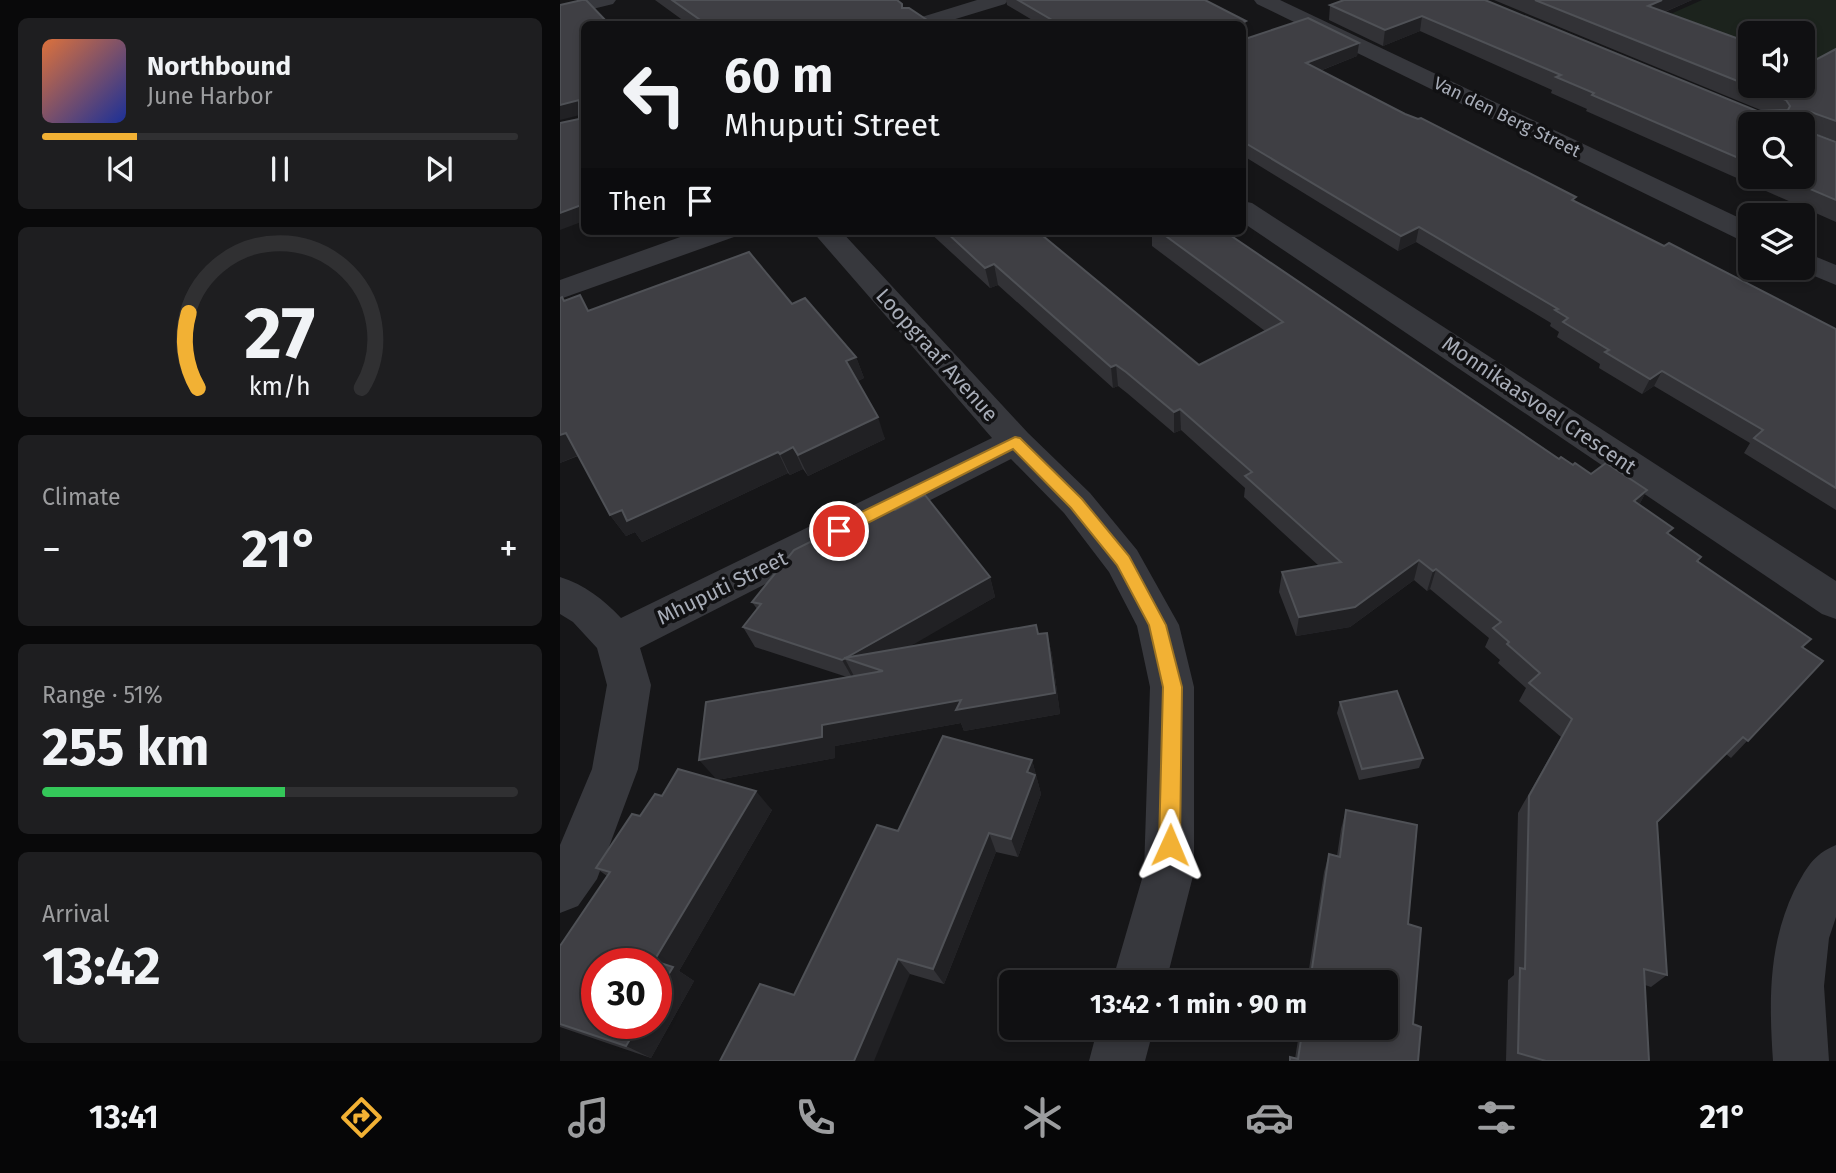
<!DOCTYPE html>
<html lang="en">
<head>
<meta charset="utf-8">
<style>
  :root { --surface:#101012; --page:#1e1e20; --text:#f1f3f6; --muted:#9c9d9f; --line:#303032; --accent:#f2b134 }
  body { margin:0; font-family:"Fira Sans",sans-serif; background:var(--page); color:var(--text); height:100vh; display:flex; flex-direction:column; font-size:26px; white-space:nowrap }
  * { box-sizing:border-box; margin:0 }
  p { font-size:23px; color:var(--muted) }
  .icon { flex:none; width:38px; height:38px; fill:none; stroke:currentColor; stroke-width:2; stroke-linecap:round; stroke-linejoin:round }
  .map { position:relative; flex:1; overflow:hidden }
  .drawer { display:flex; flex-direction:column; gap:18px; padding:18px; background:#09090a; width:560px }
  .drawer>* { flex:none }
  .hud { position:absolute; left:21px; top:21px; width:665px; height:214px; border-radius:10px; box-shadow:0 4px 10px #0003,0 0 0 2px var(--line); background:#101012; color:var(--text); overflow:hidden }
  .buttons { position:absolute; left:1178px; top:21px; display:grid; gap:14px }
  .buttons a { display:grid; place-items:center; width:77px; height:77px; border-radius:10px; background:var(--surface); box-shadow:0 4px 10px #0003,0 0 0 2px var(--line); font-size:35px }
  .speed { position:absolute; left:21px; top:948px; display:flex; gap:14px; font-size:35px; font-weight:700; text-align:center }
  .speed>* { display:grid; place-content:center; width:91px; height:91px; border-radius:50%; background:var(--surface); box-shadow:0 4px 10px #0003,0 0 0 2px var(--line); line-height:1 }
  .speed .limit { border:10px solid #d22; background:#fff; color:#111 }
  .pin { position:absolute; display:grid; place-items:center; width:60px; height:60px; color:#fff; margin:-30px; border:4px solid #fff; border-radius:50%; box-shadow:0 2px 7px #0007 }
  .me { position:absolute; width:77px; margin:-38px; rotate:1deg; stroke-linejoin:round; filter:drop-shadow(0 0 5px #0008) }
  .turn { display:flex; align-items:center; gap:24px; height:147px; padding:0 28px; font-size:32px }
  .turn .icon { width:91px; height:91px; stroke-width:2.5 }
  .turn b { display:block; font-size:49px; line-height:60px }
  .then { display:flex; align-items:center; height:66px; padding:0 28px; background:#0003; gap:14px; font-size:26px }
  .big { font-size:52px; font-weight:700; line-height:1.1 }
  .drawer .tile { flex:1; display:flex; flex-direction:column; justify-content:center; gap:10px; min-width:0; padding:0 24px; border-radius:10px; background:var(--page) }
  .drawer .dial { align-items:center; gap:0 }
  .dial svg { height:182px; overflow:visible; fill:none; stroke:var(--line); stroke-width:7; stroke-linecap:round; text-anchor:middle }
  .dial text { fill:var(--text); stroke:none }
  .song { display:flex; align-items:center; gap:21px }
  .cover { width:84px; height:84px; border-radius:10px; background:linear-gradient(135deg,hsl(20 70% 55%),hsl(230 70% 35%)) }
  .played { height:7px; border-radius:4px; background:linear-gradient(90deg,var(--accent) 20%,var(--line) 20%) }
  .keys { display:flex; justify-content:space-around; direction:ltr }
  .heat { display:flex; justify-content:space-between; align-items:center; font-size:38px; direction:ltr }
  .charge { height:10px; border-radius:5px; background:linear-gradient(90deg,#34c759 51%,var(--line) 0) }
  .trip { position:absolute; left:439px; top:970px; width:399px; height:70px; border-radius:10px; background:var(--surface); box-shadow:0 4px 10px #0003,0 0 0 2px var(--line); font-weight:700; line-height:70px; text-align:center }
  .tab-bar { display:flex; height:112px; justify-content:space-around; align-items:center; background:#060607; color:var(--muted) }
  .tab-bar .icon { width:49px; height:49px }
  .tab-bar .current { color:var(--accent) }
  .tab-bar b { font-size:32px; color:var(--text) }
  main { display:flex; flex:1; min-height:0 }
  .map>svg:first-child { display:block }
</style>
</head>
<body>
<main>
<section class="drawer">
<div class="tile">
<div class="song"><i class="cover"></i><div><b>Northbound</b><p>June Harbor</p></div></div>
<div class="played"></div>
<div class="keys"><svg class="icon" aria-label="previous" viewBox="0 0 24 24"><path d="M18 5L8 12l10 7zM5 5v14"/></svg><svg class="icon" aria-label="pause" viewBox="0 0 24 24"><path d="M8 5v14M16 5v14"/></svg><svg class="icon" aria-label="next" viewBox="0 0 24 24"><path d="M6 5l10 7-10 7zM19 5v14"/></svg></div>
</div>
<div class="tile dial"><svg viewBox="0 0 100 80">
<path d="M14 69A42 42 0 1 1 86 69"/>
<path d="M14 69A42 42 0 0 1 10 36" stroke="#f2b134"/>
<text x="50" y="56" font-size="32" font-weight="700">27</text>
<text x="50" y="72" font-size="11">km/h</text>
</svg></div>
<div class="tile"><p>Climate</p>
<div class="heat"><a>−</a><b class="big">21°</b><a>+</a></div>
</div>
<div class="tile"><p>Range · 51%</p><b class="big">255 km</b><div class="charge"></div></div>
<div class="tile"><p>Arrival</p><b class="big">13:42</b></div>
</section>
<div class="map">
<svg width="1276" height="1061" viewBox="0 0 1276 1061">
  <rect width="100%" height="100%" fill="#161618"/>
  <polygon fill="#1c231d" points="1142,0 1276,0 1276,57 1242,74 1242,33 1190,33 1190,54 1097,20"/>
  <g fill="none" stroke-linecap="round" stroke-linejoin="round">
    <g fill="#37383d" fill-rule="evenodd">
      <polygon points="20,0 56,0 53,4 0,17 0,5"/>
      <polygon points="417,0 448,0 445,4 379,24 348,24 352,20"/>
      <polygon points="694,0 720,0 1190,223 1190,242 1180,240 697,4"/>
      <polygon points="682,201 692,203 1276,581 1276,619 1262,614 682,222"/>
      <polygon points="137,231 178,231 174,237 0,299 0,280"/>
      <path d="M252 231H281L468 433 530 493 577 550 619 625 634 687V872L606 982H552L584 872 590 687 577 626 549 572 504 513 451 459 80 648 91 685 78 769 37 879 18 906 0 913V845L32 769 47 685 37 648 13 622 0 614V577C25 585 43 599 61 618L432 438Z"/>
      <polygon points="1242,251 1276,265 1276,285 1235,268 1242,268"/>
      <path d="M1276 845V917L1269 938 1264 986 1269 1061H1213C1209 1002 1208 946 1234 891 1246 869 1252 855 1276 845Z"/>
      <polygon points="538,1027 594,1027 585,1061 529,1061"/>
    </g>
  </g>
  <g fill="#323236" fill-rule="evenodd">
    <polygon points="95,0 337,0 342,4 343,8 373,24 128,24"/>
    <polygon points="446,0 645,0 686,21 686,34 682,36 682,24 479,24 447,5"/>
    <path d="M925 0 1197 111H1203L934 0H1132L1105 12 1248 64 1276 49V141L1248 131 1249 132 1276 142V222L1026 111 1027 109 991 93 992 90 860 31 823 46 769 20 770 5ZM1190 124 1242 177H1190Z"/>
    <polygon points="682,40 799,43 797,56 760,71 1104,246 1276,329 1276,510 1184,453 1190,443 1094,386 1082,394 1039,368 1040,364 997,337 999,332 990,326 991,323 856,242 838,251 682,155"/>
    <polygon points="368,231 477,231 639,365 705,331 592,246 592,231 664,231 999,459 1031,474 1087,490 1079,505 1109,534 1141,557 1138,561 1243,648 1263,661 1171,758 1166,754 1097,823 1107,975 1091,987 1085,985 1089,1061 946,1061 948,980 954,975 958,813 1001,737 959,701 966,688 938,663 940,660 925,647 929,638 870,589 867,591 854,580 790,627 736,636 719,592 722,572 759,566 684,497 685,488 621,430 614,433 567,393 558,386 553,388 438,285 430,288"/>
    <polygon points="0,298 29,310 232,304 296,357 304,378 298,381 325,439 248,476 243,469 230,475 228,473 82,542 75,532 66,536 50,515 18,456 0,463"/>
    <polygon points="335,510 430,577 435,597 347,647 487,633 492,655 500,714 404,731 401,723 275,746 275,758 157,780 212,810 119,971 134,981 91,1058 0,1027 0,946 47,876 36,868 80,816 102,796 157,780 287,677 195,647 183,627 197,609 192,602"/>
    <polygon points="780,702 863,758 859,768 799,780 777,713"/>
    <polygon points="472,760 481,794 458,857 436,852 384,984 350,974 234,995 338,831"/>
    <polygon points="786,810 848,924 853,1024 858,1061 729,1061 730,1057 735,1059 740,1027 826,1027 826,982 747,982 764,872 769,854 777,856 781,829"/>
  </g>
  <g fill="#212124">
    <polygon points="1102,0 1132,0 1083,21 1088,6"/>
    <polygon points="862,16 860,31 823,46 825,30"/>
    <polygon points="686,21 686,34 682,36 682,24 680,24"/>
    <polygon points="799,43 797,56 744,77 746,63"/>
    <polygon points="19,100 24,114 0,120 0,105"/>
    <polygon points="24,204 24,221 0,230 0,213"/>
    <polygon points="859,227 856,242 838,251 841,236"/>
    <polygon points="434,264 438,285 430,288 425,268"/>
    <polygon points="296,357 304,378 294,383 286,361"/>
    <polygon points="556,365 558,386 553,388 551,367"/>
    <polygon points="1102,371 1094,386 1082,394 1090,379"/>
    <polygon points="620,409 621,430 614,433 614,412"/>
    <polygon points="318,417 325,439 248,476 238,455"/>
    <polygon points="6,433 21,454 0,463 0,435"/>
    <polygon points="233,447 243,469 230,475 220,454"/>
    <polygon points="218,452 228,473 82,542 75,532 66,536 50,515"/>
    <polygon points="1087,490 1076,511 1074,501"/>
    <polygon points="859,560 854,580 790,627 736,636 739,617"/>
    <polygon points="876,569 870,589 867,591 873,571"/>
    <polygon points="430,577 435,597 313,668 285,659"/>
    <polygon points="487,633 492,655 500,714 404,731 401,723 275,746 275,758 157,780 139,760 262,725"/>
    <polygon points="285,659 295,678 293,679 282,660"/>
    <polygon points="1183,737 1082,838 1097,822"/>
    <polygon points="472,760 481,794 458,857 451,839 467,772"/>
    <polygon points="196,791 212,810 119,971 134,981 91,1058 66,1046 79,1024 96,1024 96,995 94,961"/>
    <polygon points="429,833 436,852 384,984 373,969"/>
    <polygon points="338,959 350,974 314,1061 294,1061"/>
  </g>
  <g fill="#3f3f44" stroke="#4f5156" stroke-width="2">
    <polygon points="22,0 26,0 49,24 24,24 24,204 0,213 0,123 19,119 19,100 0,105 0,5"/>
    <polygon points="112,0 337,0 342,4 342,8 349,8 373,24 146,24"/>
    <polygon points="458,0 645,0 686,21 680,24 499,24"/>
    <polygon points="784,0 925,0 1197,111 1228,110 1230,106 1226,100 1190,86 1242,86 1242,62 1248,64 1276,49 1276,121 1251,112 1248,114 1249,132 1276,142 1276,200 1222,177 1242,177 1242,124 1190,124 1190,163 1032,95 1034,93 996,77 1001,75 862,16 825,30 770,5"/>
    <polygon points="975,0 1102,0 1088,6 1190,43 1190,86"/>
    <polygon points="748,18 799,43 746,63 845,114 858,119 861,118 1016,197 1012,200 1104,246 1109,243 1276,329 1276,488 1194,438 1203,430 1102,371 1090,379 1045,352 1049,350 1003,322 1008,318 995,310 998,309 859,227 841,236 682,141 682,40"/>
    <polygon points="385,231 477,231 639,365 723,322 599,231 664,231 999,459 1001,457 1013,465 1015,463 1031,474 1046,463 1087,490 1074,501 1113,528 1107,533 1141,557 1137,561 1251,639 1242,647 1263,661 1188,741 1183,737 1097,822 1107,975 1084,969 1089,1061 986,1061 958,1053 960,968 965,969 969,796 1012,719 969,683 980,673 947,644 949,642 933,628 941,622 876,569 873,571 859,560 795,607 739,617 722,572 781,562 685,476 692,472 620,409 614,412 566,372 556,365 551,367 434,264 425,268"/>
    <polygon points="189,252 232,304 245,298 296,357 286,361 318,417 238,455 233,447 220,454 218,452 67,521 62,510 50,515 6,433 0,435 0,298 2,297 4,301 20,295 28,311"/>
    <polygon points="365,495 430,577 282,660 183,627 201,604 192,602 234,550 328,503 335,510"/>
    <polygon points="476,625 478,634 487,633 495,693 396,710 401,700 262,725 262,737 139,760 146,702 323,671 284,658"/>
    <polygon points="837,691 863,758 802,769 780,702"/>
    <polygon points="383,736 472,760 467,772 475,775 451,839 429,833 373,969 338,959 294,1061 160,1061 200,984 234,995 317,825 338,831"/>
    <polygon points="118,769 196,791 94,961 113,967 96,995 96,964 37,964 37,1024 79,1024 66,1046 0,1024 0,946 50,872 36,868 72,814 80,816 95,794 102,796"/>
    <polygon points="786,810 857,825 848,924 861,928 853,1024 861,1027 858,1061 730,1061 730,1057 738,1059 743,1027 826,1027 826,982 750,982 769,854 780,857"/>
  </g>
  <polygon fill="#f2b134" stroke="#9d7322" stroke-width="2" points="455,437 460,438 522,499 569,556 606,625 622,687 620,845 617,853 610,855 602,853 599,845 603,687 589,625 557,565 511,508 453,449 284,535 273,535 271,531 273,526"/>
  <g text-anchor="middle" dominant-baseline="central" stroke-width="7" stroke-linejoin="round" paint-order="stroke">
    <g font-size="18" fill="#a8adb8" stroke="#111113">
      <text transform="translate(947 117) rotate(26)">Van den Berg Street</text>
    </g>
    <g font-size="21" fill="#a8adb8" stroke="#111113">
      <text transform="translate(377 355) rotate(48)">Loopgraaf Avenue</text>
      <text transform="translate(979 405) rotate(34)">Monnikaasvoel Crescent</text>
      <text transform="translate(162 588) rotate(-26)">Mhuputi Street</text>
    </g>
  </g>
</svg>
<div class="buttons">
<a><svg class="icon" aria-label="sound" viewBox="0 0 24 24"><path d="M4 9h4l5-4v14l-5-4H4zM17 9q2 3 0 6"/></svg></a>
<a><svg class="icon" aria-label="search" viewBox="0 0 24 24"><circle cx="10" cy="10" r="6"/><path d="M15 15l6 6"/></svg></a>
<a><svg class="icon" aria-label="layers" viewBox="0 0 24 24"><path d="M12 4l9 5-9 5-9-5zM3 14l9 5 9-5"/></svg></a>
</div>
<div class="speed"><div class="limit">30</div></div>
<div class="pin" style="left:279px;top:531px;background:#d93025"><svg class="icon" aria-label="arrive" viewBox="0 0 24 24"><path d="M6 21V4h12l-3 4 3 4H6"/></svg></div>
<svg class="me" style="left:610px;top:845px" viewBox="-20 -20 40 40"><path d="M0-17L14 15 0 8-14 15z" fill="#f2b134" stroke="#fff" stroke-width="4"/></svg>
<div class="trip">13:42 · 1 min · 90 m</div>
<div class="hud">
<div class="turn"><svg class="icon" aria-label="left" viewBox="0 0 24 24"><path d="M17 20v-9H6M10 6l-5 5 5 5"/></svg><div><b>60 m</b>Mhuputi Street</div></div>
<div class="then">Then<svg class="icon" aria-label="arrive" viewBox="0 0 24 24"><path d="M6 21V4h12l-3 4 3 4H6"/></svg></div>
</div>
</div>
</main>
<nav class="tab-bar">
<b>13:41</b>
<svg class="icon current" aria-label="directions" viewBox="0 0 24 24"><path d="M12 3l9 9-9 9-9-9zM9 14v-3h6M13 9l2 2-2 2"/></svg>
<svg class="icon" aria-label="music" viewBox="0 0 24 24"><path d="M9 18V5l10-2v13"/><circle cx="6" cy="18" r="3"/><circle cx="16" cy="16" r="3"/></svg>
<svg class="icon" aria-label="phone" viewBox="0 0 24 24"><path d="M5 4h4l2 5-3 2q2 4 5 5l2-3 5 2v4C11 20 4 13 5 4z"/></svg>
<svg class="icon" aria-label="climate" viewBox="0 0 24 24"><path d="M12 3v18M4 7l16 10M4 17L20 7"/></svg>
<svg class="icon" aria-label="car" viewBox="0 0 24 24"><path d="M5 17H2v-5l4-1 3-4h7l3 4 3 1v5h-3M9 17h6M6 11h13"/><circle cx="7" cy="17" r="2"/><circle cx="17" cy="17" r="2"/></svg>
<svg class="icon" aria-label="filters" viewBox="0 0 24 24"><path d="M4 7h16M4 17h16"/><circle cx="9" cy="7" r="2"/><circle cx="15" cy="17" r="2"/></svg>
<b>21°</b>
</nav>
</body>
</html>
